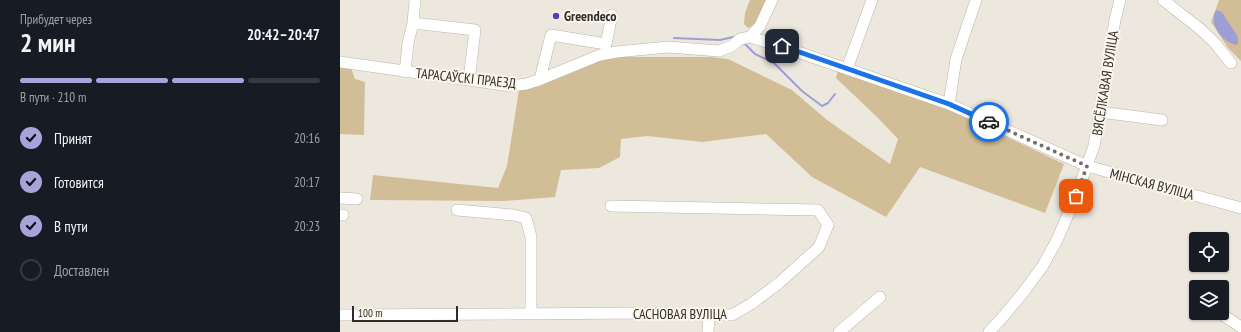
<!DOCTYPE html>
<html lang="ru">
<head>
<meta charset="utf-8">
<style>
  body { margin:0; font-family:"PT Sans Narrow",sans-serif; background:#20242c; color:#f1f3f6; height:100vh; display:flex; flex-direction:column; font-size:15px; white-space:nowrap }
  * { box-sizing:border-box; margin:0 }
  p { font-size:13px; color:#9ea1a6 }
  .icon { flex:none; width:22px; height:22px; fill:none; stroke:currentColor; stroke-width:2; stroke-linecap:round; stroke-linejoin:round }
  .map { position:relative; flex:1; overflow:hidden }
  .side { display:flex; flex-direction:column; background:#171b24; width:340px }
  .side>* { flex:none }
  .tools { position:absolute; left:849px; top:232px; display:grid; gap:8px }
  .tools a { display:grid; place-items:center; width:40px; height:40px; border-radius:4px; background:#171b24; box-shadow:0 1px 3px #0004; font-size:20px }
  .scale { position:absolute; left:12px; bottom:10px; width:106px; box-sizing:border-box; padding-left:4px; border:2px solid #2f2d2a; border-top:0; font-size:11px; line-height:14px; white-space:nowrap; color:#2f2d2a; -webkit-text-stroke:3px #fbf6eb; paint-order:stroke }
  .pin { position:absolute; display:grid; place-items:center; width:34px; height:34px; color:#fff; margin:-17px; border-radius:8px; box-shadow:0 2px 6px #0006 }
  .courier { position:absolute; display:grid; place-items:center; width:40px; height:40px; margin:-20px; border:3px solid #1a73e8; border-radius:50%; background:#fff; color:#222; box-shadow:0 1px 5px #0007 }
  .summary em { font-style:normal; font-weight:800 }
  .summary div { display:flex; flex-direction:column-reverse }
  .summary { display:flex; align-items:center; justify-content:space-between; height:68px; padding:0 20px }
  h1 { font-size:26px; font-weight:800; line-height:30px }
  .bar { display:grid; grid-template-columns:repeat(4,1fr); gap:6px 4px; align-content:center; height:48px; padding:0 20px }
  .bar i { height:5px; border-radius:3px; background:#363941 }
  .bar .selected { background:#a9a3db }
  .bar p { grid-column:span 4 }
  ol { padding:0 20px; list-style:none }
  li { display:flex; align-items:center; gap:12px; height:44px }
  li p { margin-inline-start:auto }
  li .icon { padding:4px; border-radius:50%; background:#a9a3db; color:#111; stroke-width:4 }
  li:last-child { color:#9ea1a6 }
  li i { width:22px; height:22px; border:2px solid #363941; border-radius:50% }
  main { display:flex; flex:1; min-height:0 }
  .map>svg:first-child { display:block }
</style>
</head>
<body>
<main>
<section class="side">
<div class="summary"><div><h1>2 мин</h1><p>Прибудет через</p></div><em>20:42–20:47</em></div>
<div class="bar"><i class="selected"></i><i class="selected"></i><i class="selected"></i><i></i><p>В пути · 210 m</p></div>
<ol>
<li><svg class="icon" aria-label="check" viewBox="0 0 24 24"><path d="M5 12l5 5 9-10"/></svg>Принят<p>20:16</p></li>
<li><svg class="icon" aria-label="check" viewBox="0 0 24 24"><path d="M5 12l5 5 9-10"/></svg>Готовится<p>20:17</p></li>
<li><svg class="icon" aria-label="check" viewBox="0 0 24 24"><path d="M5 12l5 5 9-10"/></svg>В пути<p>20:23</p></li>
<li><i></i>Доставлен</li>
</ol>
</section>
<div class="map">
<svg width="901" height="332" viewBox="0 0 901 332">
  <rect width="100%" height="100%" fill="#ede8de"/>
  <path fill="#d2be96" d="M 410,0 L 429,0 L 417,23 L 408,28 L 404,24 L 405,13 Z
    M 879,0 L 901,0 L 901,61 L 888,48 L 871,22 Z
    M 265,57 L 371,57 L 388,59 L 452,90 L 487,120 L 550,164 L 558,139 L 538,118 L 496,78 L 498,70 L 610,110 L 724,164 L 705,213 L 580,167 L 546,217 L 472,177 L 426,134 L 362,142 L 307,136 L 281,139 L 280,157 L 259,168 L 221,170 L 215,197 L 164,201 L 30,200 L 33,175 L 158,188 L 167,166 L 179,90 Z
    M 0,67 L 11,68 L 15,79 L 25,82 L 24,135 L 0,134 Z"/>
  <path fill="#9d9fd4" d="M 877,10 L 882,12 C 885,16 886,20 889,23 C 893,30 901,37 897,45 C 884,43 869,26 875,12 Z"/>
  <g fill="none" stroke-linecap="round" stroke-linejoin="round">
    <path stroke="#9d9fd4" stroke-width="2" d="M 334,38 L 380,40 L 393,37 L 396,38
      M 403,42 L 415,54 L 434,63 L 462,91 L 482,106 L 488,103 L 495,94"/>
    <g stroke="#b9b5ab" stroke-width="12">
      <path id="minor" d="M 75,0 L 73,23 L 135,30 L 129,80
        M 823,0 L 859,28 L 874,42 L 891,63
        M 410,37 L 452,50 L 609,104 L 747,166 L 901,208
        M 410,37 L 420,26 L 432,0
        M 0,62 L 171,86 L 186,84 L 199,80 L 260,55 L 276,52 L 328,47 L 379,51 L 392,46 L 400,39 L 410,37
        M 507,69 L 532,0
        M 65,72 L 68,43 L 73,23
        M 200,79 L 211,35 L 266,44 L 272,15
        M 609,104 L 616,59 L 636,0
        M 760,112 L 822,120
        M 0,198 L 17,199
        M 117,210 L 173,215 L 186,218 L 191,237 L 191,314
        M 0,215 L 3,215
        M 880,313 L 901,327
        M 0,315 L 303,313 L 392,315 L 411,304 L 439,283 L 479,247 L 488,225 L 478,210 L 271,206
        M 368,332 L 369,315
        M 499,332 L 540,297
        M 649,332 L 661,319 L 682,294 L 702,267 L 717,240 L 736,196 L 754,146 L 775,20 L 780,0"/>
    </g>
    <use href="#minor" stroke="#fff" stroke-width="11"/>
  </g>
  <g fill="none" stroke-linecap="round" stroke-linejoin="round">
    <path stroke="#726e69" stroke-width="4" stroke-dasharray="0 7.2" d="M 649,122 L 747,166 L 736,196"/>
    <path stroke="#1a73e8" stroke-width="5" d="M 442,46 L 609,104 L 649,122"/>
  </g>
  <circle fill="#5142b9" stroke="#fbf6eb" stroke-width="1.5" cx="216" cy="16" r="4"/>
  <g text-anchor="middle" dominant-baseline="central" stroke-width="4" stroke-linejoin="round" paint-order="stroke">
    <g font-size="14" font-weight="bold" fill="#2f2d2a" stroke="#fbf6eb" text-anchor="start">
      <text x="224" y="16">Greendeco</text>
    </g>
    <g font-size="14" fill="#2f2d2a" stroke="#fbf6eb">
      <text transform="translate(126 78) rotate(6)">ТАРАСАЎСКІ ПРАЕЗД</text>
      <text transform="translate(765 83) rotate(-81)">ВЯСЁЛКАВАЯ ВУЛІЦА</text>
      <text transform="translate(812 184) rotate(15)">МІНСКАЯ ВУЛІЦА</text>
      <text x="340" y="314">САСНОВАЯ ВУЛІЦА</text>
    </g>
  </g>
</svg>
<div class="tools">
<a><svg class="icon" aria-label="locate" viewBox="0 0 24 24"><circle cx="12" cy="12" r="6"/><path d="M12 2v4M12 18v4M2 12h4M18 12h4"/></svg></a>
<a><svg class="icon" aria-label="layers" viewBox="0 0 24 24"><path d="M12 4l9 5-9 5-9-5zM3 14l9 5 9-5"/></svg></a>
</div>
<div class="scale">100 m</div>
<div class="pin" style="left:736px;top:196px;background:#ea580c"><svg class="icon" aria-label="bag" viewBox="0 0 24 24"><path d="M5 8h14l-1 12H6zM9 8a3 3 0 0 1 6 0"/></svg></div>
<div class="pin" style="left:442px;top:46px;background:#1f2937"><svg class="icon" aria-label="home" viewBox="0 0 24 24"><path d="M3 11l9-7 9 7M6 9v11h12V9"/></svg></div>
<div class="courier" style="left:649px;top:122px"><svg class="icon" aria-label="car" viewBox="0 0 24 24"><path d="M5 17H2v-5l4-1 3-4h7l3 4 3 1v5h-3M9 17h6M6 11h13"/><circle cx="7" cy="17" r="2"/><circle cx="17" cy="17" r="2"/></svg></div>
</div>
</main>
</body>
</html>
